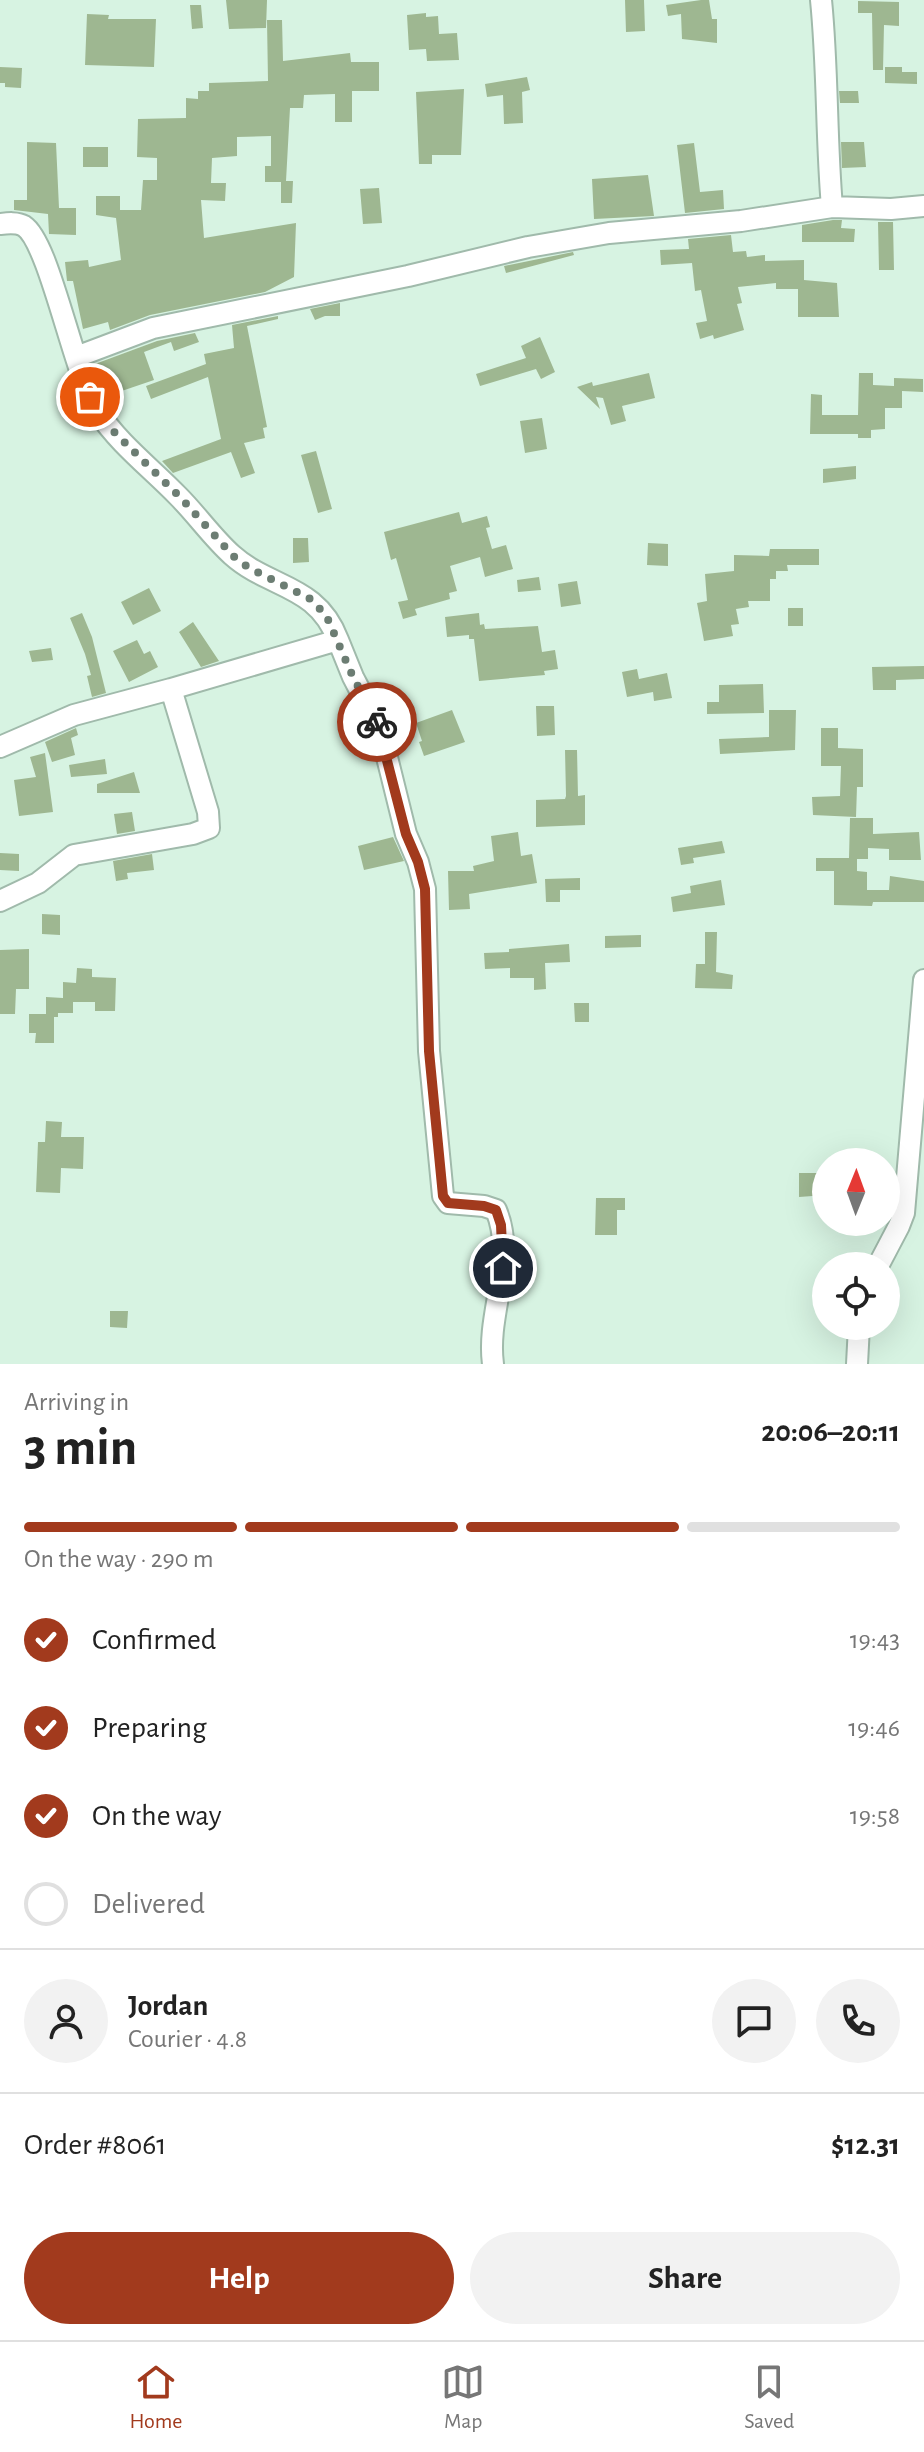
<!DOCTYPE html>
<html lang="en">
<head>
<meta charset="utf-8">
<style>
  body { margin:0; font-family:"Alegreya Sans",sans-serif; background:#f2f2f2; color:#222; height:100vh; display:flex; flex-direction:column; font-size:30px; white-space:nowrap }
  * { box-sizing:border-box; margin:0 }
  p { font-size:26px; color:#767676 }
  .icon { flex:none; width:44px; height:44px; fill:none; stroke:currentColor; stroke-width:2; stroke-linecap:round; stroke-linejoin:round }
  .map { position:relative; height:1364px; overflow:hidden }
  .side { display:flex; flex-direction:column; background:#fff; flex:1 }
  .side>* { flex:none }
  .needle { width:52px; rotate:1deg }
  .fabs { position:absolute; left:812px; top:1148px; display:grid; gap:16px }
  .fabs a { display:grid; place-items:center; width:88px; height:88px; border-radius:50%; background:#fff; box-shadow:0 8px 32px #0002; font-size:40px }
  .pin { position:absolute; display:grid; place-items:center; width:68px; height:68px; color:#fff; margin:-34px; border:4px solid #fff; border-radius:50%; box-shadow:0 2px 8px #0007 }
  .courier { position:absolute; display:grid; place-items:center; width:80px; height:80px; margin:-40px; border:6px solid #a23a1d; border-radius:50%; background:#fff; color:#222; box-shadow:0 2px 10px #0007 }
  .overview em { font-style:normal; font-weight:600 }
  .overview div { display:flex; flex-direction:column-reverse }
  .overview { display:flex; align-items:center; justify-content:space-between; height:136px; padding:0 24px }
  h1 { font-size:52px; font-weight:600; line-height:60px }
  .bar { display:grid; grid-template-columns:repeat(4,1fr); gap:12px 8px; align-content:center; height:96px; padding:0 24px }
  .bar i { height:10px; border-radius:6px; background:#e0e0e0 }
  .bar .active { background:#a23a1d }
  .bar p { grid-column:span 4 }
  .line { display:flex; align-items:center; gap:20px; padding:0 24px; border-top:2px solid #e0e0e0 }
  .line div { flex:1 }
  .round { display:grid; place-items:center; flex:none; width:84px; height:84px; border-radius:42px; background:#f2f2f2 }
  ol { padding:0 24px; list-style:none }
  li { display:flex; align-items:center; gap:24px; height:88px }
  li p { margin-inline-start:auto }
  li .icon { padding:8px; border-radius:50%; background:#a23a1d; color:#fff; stroke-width:4 }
  li:last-child { color:#767676 }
  li i { width:44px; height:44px; border:4px solid #e0e0e0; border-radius:50% }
  .cta { display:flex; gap:16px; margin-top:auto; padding:16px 24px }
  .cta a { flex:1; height:92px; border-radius:48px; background:#a23a1d; color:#fff; font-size:32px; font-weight:600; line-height:92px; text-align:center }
  .cta a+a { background:#f2f2f2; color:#222 }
  .menu { display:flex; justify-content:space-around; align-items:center; height:112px; border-top:2px solid #e0e0e0; background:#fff; font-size:22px; color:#767676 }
  .menu a { display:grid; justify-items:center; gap:4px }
  .menu .active { color:#a23a1d }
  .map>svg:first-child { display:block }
</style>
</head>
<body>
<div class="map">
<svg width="924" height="1364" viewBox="0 0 924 1364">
  <rect width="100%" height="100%" fill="#d7f3e2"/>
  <path fill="#9eb791" d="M 226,0 L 267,0 L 266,28 L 229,29 Z
    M 625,0 L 644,0 L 645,31 L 626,32 Z
    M 701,0 L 709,0 L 712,19 L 717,19 L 717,43 L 682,39 L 681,14 L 668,16 L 666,5 Z
    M 858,1 L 899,2 L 899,26 L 884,25 L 883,70 L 873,70 L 872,13 L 858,13 Z
    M 190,5 L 201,5 L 203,28 L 192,29 Z
    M 426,13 L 426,17 L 438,16 L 439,34 L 457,33 L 459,60 L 427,61 L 426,49 L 409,50 L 407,15 Z
    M 87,14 L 109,15 L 108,19 L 156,19 L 154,67 L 85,65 Z
    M 267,20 L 282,20 L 283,61 L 350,53 L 351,62 L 379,62 L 379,91 L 352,91 L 352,122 L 335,122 L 335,94 L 304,95 L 303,108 L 290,108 L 286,181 L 293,181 L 292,203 L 281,203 L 281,182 L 265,182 L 265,166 L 271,166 L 271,136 L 237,137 L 237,156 L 212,158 L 211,183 L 226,183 L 225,201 L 201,200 L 204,238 L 296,223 L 294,277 L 265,292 L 150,315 L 110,330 L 108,322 L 83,329 L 73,281 L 67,281 L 65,262 L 88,260 L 89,267 L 121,260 L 116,218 L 96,215 L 96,196 L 120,196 L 120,210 L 141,210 L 143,180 L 157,180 L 157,158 L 137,157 L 138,119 L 186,118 L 186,98 L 198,99 L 198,91 L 209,91 L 209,83 L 268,81 Z
    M 0,67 L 22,68 L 21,88 L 5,87 L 5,83 L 0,83 Z
    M 885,67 L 902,67 L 902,72 L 917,72 L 917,84 L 885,83 Z
    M 527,77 L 530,90 L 522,92 L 523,123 L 504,124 L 503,95 L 487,97 L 485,84 Z
    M 464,89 L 461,155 L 432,155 L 432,164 L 419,164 L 416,92 Z
    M 839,91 L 858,91 L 859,103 L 840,103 Z
    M 27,142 L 56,143 L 59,208 L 76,208 L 76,235 L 49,234 L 48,214 L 14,210 L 14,200 L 27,200 Z
    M 841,142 L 864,142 L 866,167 L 842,168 Z
    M 694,143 L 700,192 L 723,190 L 724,209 L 685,213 L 677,145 Z
    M 83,147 L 108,147 L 108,167 L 83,167 Z
    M 648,175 L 654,216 L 594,219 L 592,179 Z
    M 379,188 L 382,223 L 363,224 L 360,189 Z
    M 833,220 L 842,220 L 841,228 L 855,229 L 854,242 L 802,242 L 802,225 Z
    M 878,222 L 893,222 L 894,270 L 879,270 Z
    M 731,235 L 733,252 L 746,251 L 747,257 L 765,255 L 765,261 L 804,260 L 804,280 L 837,283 L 839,317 L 798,317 L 798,289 L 776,289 L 776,283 L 738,287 L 742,303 L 737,304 L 744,330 L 714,339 L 713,335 L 700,339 L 696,323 L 707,321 L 701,290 L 695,291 L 692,263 L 661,265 L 660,250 L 689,249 L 688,239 Z
    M 573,252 L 574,255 L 506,273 L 504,266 Z
    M 340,303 L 340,316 L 325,316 L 315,320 L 310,309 Z
    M 278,316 L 278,319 L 247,326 L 267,427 L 263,428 L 265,438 L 244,443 L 255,473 L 241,478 L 231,452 L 173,473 L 162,461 L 221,439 L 208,377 L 151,399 L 146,386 L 206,364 L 204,354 L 234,348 L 232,325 Z
    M 195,333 L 199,342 L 174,351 L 171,342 L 144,352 L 154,380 L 107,396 L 95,364 L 157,341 Z
    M 540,337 L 555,372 L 541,379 L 536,369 L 480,386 L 476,374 L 526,358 L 521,346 Z
    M 649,373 L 655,398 L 622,406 L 626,421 L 611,425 L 603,398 L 596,397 L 600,409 L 577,387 L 592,382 L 593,386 Z
    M 859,373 L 873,373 L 873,385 L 894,386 L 894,378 L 923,379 L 923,392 L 902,391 L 902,408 L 885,408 L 885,429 L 871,430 L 871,438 L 858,438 L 858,434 L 810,434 L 811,394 L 822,395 L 822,415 L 858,415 Z
    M 542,418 L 547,449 L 525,453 L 520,421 Z
    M 316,451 L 332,509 L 318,513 L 301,455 Z
    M 856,466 L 856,479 L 823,483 L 823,469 Z
    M 459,512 L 462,523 L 487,516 L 490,527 L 486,528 L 492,549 L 506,545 L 513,569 L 485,577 L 480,557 L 450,566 L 457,591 L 449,593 L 450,599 L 415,609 L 417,615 L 403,619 L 398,602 L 408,600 L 396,558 L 391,560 L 384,532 Z
    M 293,538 L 308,538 L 309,562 L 293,563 Z
    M 648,543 L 668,544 L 668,566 L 647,565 Z
    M 770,549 L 819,549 L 819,565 L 787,565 L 788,571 L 776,571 L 776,579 L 770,579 L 770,601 L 748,601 L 749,607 L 736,609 L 739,624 L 731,625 L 733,636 L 704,641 L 697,603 L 707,601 L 705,574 L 734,571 L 734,555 L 769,556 Z
    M 539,577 L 541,590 L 518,592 L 517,580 Z
    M 577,581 L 581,604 L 561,607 L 558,584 Z
    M 149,588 L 161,611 L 133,625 L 121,602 Z
    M 788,608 L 803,608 L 803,626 L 788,626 Z
    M 82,613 L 92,637 L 106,693 L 92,697 L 87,676 L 91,675 L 85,654 L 70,618 Z
    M 479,613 L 480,625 L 484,624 L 485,629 L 538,626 L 542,652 L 555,650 L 558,669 L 544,671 L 545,675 L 479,681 L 474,639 L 469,639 L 469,635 L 447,637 L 445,617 Z
    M 193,622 L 219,661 L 201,667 L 179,632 Z
    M 137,640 L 144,654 L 150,651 L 158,667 L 129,682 L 113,651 Z
    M 51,648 L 53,660 L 32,662 L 29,651 Z
    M 924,666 L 924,679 L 896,680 L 896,690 L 873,690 L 872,667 Z
    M 637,669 L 639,679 L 667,673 L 672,698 L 654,701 L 653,692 L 627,697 L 622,672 Z
    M 763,684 L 764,713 L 707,714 L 707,702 L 719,702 L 719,685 Z
    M 536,706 L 554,706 L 555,735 L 537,736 Z
    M 452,710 L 465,742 L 424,756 L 419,742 L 422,741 L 416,723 Z
    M 769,710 L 796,710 L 795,750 L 720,754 L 719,739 L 769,737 Z
    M 76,728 L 78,735 L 71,738 L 75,755 L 52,762 L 45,742 Z
    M 821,728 L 838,728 L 838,748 L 863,749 L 863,787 L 857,787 L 856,817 L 813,815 L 812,797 L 840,796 L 841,766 L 821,766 Z
    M 565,750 L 577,750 L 578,796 L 585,795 L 585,825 L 536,827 L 536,800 L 565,799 L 566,796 Z
    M 45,753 L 53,812 L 19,816 L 14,780 L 36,777 L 30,757 Z
    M 105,759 L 107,774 L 71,777 L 69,765 Z
    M 134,772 L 140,793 L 97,793 L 97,784 Z
    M 132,812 L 135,831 L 117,834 L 114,814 Z
    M 850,818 L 873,818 L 873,834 L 919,832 L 921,860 L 889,860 L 889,849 L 868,848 L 868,859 L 857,859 L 857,871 L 867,872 L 867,890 L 889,890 L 890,876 L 924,881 L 924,902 L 873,902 L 872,906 L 834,905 L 834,871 L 816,871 L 816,858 L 849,858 Z
    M 518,832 L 521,856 L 532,854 L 537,883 L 469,894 L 470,909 L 449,910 L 448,871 L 474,871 L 473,866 L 494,861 L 491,836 Z
    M 393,837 L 404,861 L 364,870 L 358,846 Z
    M 722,841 L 725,853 L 693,858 L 694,863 L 681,865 L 678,848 Z
    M 0,853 L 19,854 L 19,871 L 0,870 Z
    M 152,854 L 154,870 L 127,873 L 128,879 L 116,881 L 113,861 Z
    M 580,878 L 580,890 L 560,890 L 560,902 L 546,902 L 545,879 Z
    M 721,880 L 725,905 L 673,912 L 671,897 L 691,893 L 690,886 Z
    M 42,914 L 60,915 L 60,935 L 42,934 Z
    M 705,932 L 717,932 L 716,972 L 733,975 L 732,989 L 695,988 L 696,964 L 705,964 Z
    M 641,935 L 641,947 L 605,948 L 605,936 Z
    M 569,944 L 570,962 L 545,963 L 546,989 L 534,990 L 534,978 L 510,978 L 510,968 L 485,969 L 484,953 L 509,952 L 509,949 Z
    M 29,949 L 29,989 L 16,989 L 15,1014 L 0,1014 L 0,950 Z
    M 77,968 L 92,969 L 92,977 L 116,978 L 115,1011 L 95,1011 L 95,1002 L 73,1002 L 73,1013 L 58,1013 L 58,1017 L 54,1017 L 54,1043 L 35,1043 L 36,1033 L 29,1033 L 29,1014 L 46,1014 L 46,997 L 63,998 L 63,982 L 76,983 Z
    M 574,1003 L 589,1003 L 589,1022 L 575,1022 Z
    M 46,1121 L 62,1122 L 61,1137 L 84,1137 L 83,1169 L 61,1168 L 60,1193 L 36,1192 L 38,1142 L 45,1142 Z
    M 799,1173 L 826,1173 L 826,1195 L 799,1197 Z
    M 596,1198 L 625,1198 L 625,1210 L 617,1210 L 617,1235 L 595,1235 Z
    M 110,1311 L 128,1311 L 127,1328 L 110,1327 Z"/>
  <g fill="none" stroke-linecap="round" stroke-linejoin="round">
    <g stroke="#a0baab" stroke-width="24">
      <path id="minor" d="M 821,0 C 828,69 826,138 832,207
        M 0,224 C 8,223 17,222 24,226 C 50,243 74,376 98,412 C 119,444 152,469 178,496 C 197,515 212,537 232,555 C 270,589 317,584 338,640 L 171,689 L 74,715 L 0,747
        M 76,357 L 153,328 L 408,276 L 528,247 L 609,233 L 741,221 L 832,207 L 891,209 L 924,206
        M 338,640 L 353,677 L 380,729 L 406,834 L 418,862 L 425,889 L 429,1051 L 443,1196 L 448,1203 L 484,1206 L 496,1210 C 517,1260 486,1313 493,1364
        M 0,901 L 38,883 L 74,855 L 193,834 L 209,828 L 208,812 L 171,689
        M 878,1266 L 899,1226 L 904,1213 L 924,980
        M 857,1364 L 859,1326"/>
    </g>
    <use href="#minor" stroke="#fff" stroke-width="20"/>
  </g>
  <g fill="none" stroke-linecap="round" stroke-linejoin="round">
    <path stroke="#6c7d73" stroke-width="8" stroke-dasharray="0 14.4" d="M 90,397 L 108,426 L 182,499 L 233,556 L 249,568 L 309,598 L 326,615 L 353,677 L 377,722"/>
    <path stroke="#a23a1d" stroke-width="10" d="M 377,722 L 406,834 L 418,862 L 425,889 L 429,1051 L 443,1196 L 448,1203 L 484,1206 L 496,1210 L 501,1225 L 503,1268"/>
  </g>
</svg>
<div class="fabs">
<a><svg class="needle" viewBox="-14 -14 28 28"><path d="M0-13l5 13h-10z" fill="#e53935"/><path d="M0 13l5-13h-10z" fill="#767676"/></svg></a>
<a><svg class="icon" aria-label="locate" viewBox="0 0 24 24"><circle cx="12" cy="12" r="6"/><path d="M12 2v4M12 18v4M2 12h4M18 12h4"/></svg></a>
</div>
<div class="pin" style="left:90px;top:397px;background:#ea580c"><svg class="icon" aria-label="bag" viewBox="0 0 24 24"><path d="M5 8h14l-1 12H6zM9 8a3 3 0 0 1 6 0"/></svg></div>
<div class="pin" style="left:503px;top:1268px;background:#1f2937"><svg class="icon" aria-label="home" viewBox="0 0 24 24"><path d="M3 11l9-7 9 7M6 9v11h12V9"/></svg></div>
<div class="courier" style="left:377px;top:722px"><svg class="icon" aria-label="bike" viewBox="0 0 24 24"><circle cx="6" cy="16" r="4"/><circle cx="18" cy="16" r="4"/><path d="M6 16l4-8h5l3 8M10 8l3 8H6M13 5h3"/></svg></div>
</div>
<section class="side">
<div class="overview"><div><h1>3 min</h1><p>Arriving in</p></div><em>20:06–20:11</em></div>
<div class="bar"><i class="active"></i><i class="active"></i><i class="active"></i><i></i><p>On the way · 290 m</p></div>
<ol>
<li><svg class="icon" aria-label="check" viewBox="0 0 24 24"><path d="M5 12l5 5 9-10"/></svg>Confirmed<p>19:43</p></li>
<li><svg class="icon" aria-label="check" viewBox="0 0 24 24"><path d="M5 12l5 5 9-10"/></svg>Preparing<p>19:46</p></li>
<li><svg class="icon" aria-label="check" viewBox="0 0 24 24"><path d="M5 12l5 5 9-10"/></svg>On the way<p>19:58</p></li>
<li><i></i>Delivered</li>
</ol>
<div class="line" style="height:144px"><a class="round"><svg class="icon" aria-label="person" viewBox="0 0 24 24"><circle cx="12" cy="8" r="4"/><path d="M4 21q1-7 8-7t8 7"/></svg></a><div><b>Jordan</b><p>Courier · 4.8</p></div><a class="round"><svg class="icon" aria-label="chat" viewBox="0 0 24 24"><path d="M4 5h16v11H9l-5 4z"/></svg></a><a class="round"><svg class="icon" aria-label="phone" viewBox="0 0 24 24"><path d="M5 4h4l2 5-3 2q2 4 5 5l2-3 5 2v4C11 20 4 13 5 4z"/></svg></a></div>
<div class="line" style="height:104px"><div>Order #8061</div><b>$12.31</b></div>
<div class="cta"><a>Help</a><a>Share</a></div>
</section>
<nav class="menu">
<a class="active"><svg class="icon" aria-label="home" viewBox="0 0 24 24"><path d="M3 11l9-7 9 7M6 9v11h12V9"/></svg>Home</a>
<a><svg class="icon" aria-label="map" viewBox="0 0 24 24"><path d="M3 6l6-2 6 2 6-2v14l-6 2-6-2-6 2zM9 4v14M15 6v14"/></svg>Map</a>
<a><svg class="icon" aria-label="saved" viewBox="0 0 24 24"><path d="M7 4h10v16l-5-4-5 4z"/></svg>Saved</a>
</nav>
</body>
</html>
